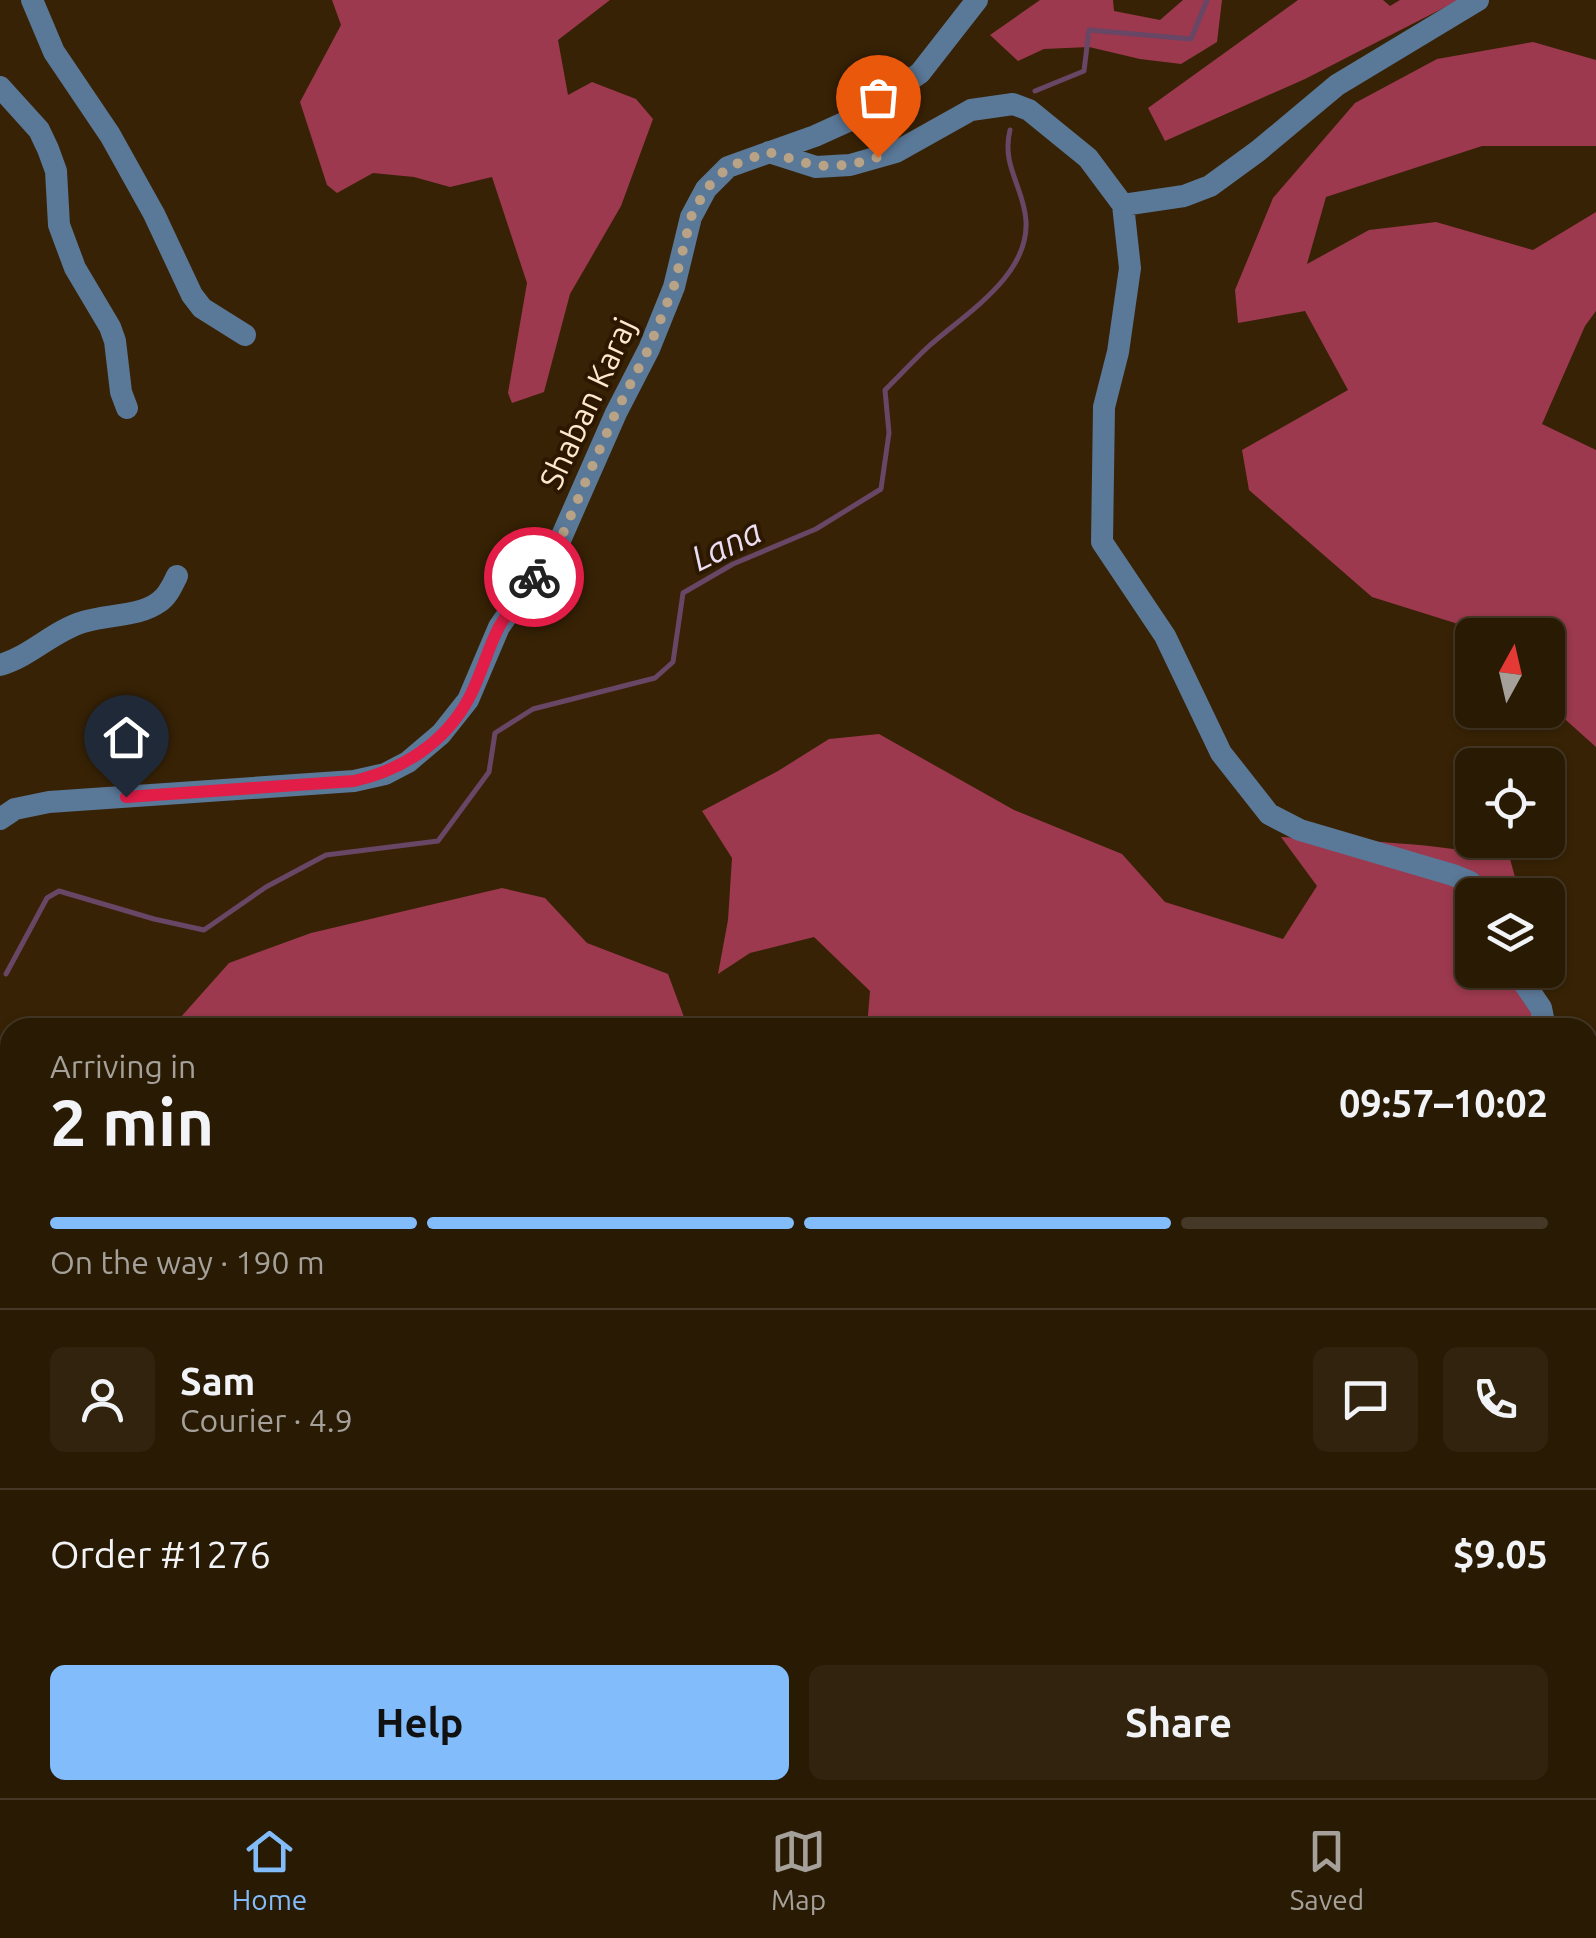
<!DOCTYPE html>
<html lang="en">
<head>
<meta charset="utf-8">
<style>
  body { margin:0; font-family:Ubuntu,sans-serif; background:#31230e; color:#f1f3f6; height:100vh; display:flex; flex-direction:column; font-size:38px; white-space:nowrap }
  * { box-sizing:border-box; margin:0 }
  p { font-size:32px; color:#a5a19a }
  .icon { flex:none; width:55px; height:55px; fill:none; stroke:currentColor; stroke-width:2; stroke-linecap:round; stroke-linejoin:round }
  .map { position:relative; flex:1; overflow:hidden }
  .side { position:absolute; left:0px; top:1018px; width:1598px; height:782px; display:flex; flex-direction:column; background:#291a04; border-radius:30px 30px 0 0; box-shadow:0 2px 8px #0004,0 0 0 2px #453826 }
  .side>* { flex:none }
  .needle { width:65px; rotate:8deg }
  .buttons { position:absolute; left:1455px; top:618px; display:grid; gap:20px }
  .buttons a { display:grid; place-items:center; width:110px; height:110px; border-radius:15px; background:#291a04; box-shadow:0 2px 8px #0004,0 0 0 2px #453826; font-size:50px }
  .pin { position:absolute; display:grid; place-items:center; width:85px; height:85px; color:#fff; margin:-102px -42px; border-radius:50% 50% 50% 0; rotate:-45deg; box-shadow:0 0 10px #0007 }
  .pin .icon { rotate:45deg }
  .courier { position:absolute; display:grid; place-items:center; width:100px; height:100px; margin:-50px; border:8px solid #e11d48; border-radius:50%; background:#fff; color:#222; box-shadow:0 2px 12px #0007 }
  .head em { font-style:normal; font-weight:600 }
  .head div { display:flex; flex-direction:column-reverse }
  .head { display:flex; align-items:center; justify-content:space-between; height:170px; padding:0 50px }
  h1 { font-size:65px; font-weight:600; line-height:75px }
  .bar { display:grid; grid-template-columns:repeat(4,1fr); gap:15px 10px; align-content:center; height:120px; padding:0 50px }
  .bar i { height:12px; border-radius:8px; background:#453826 }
  .bar .active { background:#82bcfa }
  .bar p { grid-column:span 4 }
  .line { display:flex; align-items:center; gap:25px; padding:0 50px; border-top:2px solid #453826 }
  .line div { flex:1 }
  .round { display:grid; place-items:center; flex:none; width:105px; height:105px; border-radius:15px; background:#31230e }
  .cta { display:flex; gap:20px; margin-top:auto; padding:20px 50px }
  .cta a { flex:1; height:115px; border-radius:15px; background:#82bcfa; color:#111; font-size:40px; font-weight:600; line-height:115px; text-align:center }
  .cta a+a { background:#31230e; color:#f1f3f6 }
  .dock { display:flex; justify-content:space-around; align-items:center; height:140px; border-top:2px solid #453826; background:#291a04; font-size:28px; color:#a5a19a }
  .dock a { display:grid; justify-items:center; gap:5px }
  .dock .active { color:#82bcfa }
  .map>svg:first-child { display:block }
</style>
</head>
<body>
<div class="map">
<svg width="1596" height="1798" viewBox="0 0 1596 1798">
  <rect width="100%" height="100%" fill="#372205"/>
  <path fill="#9c394e" d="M 332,0 L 610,0 L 558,40 L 568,95 L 592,82 L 636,99 L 653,119 L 621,206 L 570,294 L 544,392 L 512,403 L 508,393 L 527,283 L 492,177 L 450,187 L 414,177 L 373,173 L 337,193 L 327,185 L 300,102 L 341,25 Z
    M 1040,0 L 1113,0 L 1114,11 L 1160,20 L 1183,0 L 1222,0 L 1217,42 L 1181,64 L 1140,59 L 1089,47 L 1044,49 L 1018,61 L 990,35 Z
    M 1298,0 L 1383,0 L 1390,6 L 1400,0 L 1459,0 L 1305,79 L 1165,141 L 1148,108 Z
    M 1533,42 L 1596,60 L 1596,146 L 1482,146 L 1326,197 L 1307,264 L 1369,230 L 1436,222 L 1533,250 L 1596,212 L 1596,311 L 1585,326 L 1542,424 L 1596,450 L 1596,747 L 1548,704 L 1548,635 L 1472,635 L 1472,638 L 1455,623 L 1372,597 L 1249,490 L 1242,450 L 1348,390 L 1305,311 L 1238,323 L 1235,290 L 1273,198 L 1355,103 L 1437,59 Z
    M 879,734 L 1014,810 L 1122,854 L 1165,902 L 1283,939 L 1317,886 L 1281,837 C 1358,841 1435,842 1510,859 L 1520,895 L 1472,895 L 1472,970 L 1532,970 L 1538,1027 L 867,1027 L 870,991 L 814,937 L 750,953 L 718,974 L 728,920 L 732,858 L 702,811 L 778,771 L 829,739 Z
    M 502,888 L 545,898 L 587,943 L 668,974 L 684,1017 L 699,1027 L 172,1027 L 229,963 L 311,933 Z
    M 1588,1452 L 1596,1465 L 1596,1798 L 1481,1798 L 1472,1790 L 1588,1790 Z"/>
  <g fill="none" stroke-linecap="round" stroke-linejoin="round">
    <path stroke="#684666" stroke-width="5" d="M 1035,91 L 1084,71 L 1089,30 L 1191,39 L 1207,0
      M 6,974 L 47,898 L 59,891 L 154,919 L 204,930 L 266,887 L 326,855 L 438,841 L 489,772 L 495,733 L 533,709 L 655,678 L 673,662 L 683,593 L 733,564 L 816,529 L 881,489 L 889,433 L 885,390 C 900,375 914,360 929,346 C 966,313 1029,276 1026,221 C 1024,187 1001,166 1010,130"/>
    <path stroke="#5a7897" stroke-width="22" d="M 32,0 L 54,52 L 110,135 L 154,214 L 192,295 L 202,308 L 245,335
      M 0,87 L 39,130 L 48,149 L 56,171 L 59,225 L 75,268 L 110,327 L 115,341 L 121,392 L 127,408
      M 769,152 L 816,167 L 850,165 L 896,152 L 971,110 L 1013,104 L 1029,110 L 1088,158 L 1123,205 L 1130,268 L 1118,352 L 1104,407 L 1102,542 L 1165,636 L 1221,753 L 1269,814 L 1300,830 L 1453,875 L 1470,882 L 1482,895
      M 1123,205 L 1184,196 L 1210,186 L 1258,151 L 1337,85 L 1478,0
      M 0,665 C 31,656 53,631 83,622 C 107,614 139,617 159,602 C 168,596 172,586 177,576
      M 0,819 L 15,809 L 49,802 L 354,781 L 385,774 L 408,762 L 441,734 L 468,700 L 499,627 L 561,538 L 616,413 L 649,349 L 674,287 L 691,217 L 706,189 L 728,167 L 815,136 L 857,117 L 920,73 L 977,0
      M 1515,970 L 1541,1008 L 1545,1028
      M 1588,1053 L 1596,1061
      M 1588,1173 L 1596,1193
      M 0,1376 L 10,1352
      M 0,1419 L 10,1401
      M 0,1748 L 10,1753
      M 450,1790 L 470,1798
      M 857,1790 L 860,1798
      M 1114,1790 L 1122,1798
      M 261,1798 L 261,1790
      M 787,1798 L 791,1790
      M 1432,1798 L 1439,1798"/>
  </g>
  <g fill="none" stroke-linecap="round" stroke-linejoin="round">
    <path stroke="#b9a387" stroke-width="10" stroke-dasharray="0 18" d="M 534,577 L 561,538 L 616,412 L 649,348 L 674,286 L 691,217 L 706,189 L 728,167 L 768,152 L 816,166 L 850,165 L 878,157"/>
    <path stroke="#e11d48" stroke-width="12" d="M 126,797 L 354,781 C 402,770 445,743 469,698 C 481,676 487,650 499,627 C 509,610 523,593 534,577"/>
  </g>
  <g text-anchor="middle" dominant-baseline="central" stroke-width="8" stroke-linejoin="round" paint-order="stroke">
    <g font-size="32" fill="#ffe8cd" stroke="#2c1800">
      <text transform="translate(587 403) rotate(-65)">Shaban Karaj</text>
    </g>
    <g font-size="35" font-style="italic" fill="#eaddf4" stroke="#2c1800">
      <text transform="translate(726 544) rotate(-26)">Lana</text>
    </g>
  </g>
</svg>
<div class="buttons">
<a><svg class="needle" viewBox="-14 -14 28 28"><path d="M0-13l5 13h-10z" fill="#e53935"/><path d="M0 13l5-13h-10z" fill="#a5a19a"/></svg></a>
<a><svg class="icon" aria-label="locate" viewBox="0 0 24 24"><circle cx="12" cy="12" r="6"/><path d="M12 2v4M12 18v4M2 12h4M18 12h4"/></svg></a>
<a><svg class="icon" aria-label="layers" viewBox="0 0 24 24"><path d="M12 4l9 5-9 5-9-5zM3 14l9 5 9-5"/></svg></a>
</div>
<div class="pin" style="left:878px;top:157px;background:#ea580c"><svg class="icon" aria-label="bag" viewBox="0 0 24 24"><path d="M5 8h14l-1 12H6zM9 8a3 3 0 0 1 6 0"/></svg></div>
<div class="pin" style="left:126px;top:797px;background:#1f2937"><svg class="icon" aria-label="home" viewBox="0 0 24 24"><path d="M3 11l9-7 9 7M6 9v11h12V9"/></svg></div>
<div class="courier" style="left:534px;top:577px"><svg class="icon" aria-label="bike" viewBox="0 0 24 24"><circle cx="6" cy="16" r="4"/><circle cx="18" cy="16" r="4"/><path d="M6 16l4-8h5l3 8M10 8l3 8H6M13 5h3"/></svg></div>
<section class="side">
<div class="head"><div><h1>2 min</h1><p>Arriving in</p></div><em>09:57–10:02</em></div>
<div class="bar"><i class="active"></i><i class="active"></i><i class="active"></i><i></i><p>On the way · 190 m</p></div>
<div class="line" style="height:180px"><a class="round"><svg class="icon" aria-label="person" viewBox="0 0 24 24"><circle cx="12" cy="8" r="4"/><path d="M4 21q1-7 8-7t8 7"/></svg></a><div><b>Sam</b><p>Courier · 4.9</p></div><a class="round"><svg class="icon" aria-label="chat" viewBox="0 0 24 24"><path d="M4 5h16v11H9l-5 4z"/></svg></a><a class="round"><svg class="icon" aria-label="phone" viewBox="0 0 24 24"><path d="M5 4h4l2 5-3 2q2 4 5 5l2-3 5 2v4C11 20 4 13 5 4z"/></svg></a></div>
<div class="line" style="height:130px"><div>Order #1276</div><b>$9.05</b></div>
<div class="cta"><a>Help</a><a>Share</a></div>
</section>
</div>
<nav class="dock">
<a class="active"><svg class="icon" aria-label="home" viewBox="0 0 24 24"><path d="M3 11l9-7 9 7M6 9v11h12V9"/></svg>Home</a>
<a><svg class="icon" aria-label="map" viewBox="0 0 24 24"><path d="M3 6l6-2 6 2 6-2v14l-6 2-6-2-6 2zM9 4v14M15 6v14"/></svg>Map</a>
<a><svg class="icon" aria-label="saved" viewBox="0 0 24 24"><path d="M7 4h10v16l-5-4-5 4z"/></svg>Saved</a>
</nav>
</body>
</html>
